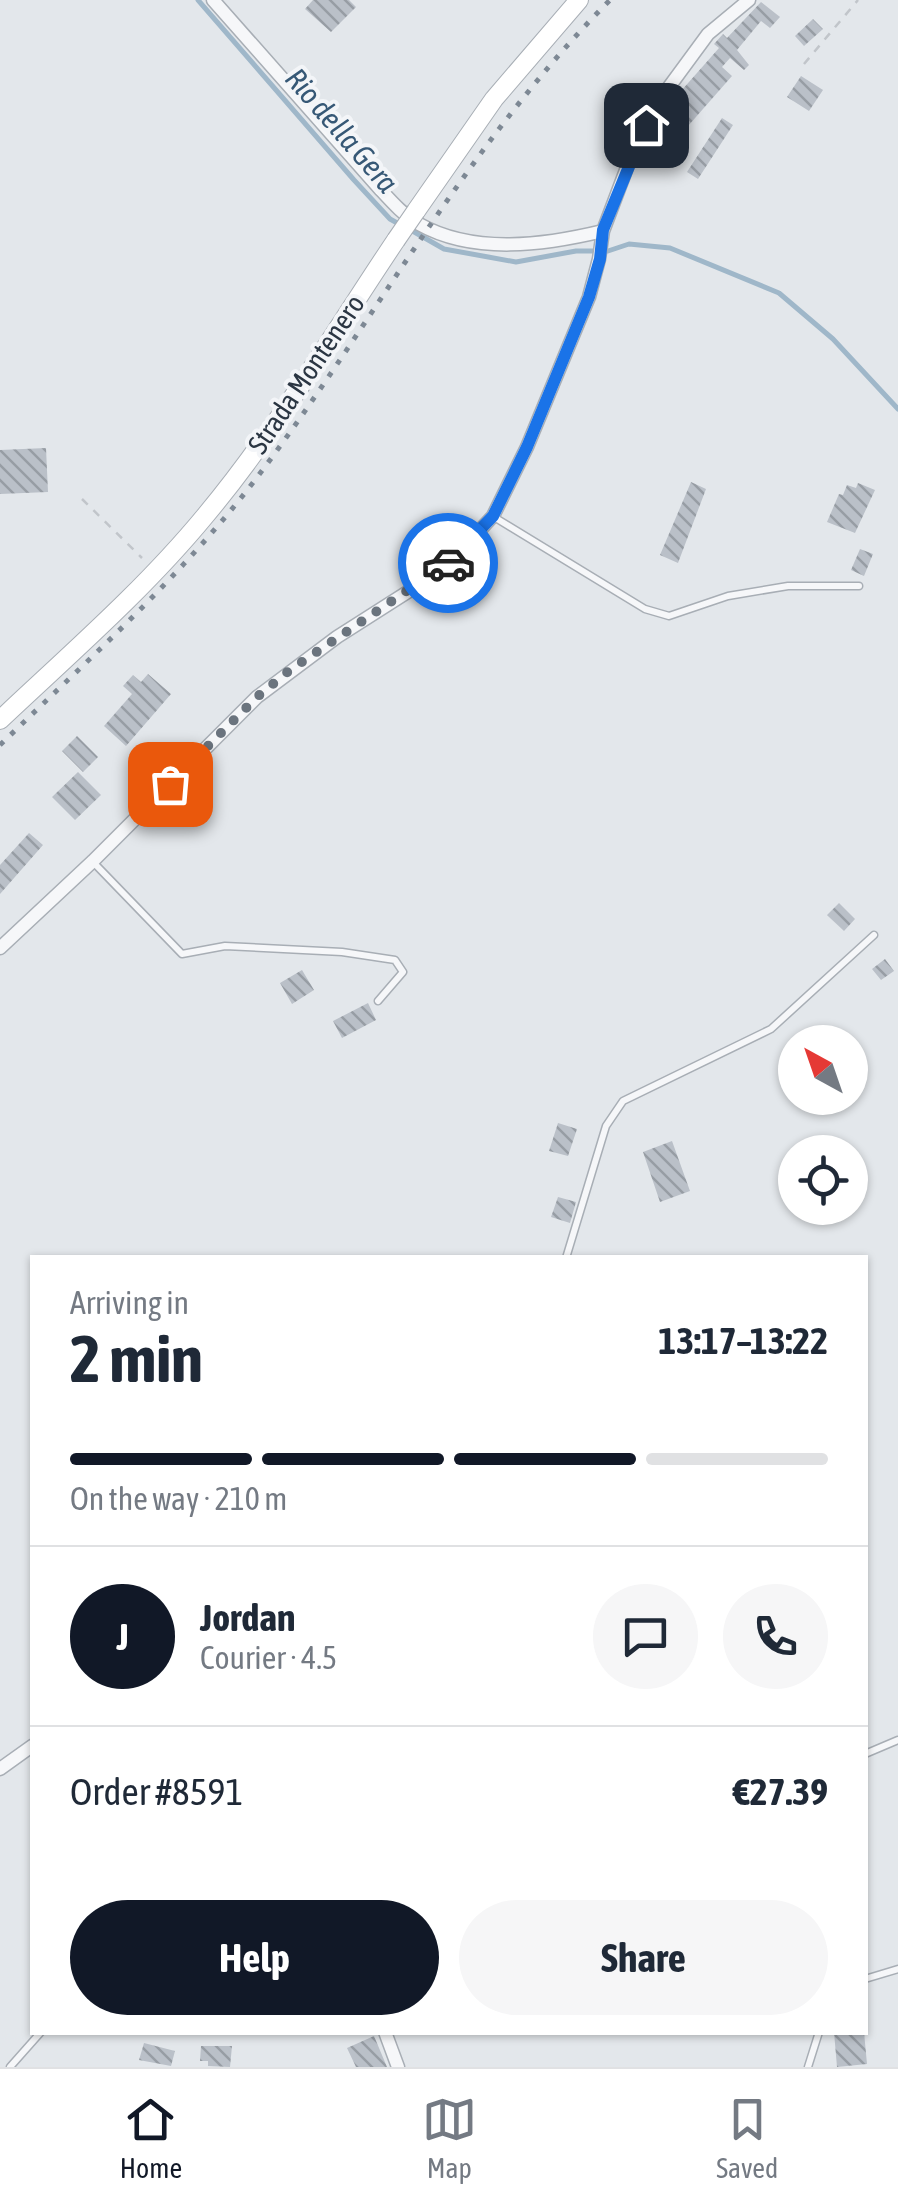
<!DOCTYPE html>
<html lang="en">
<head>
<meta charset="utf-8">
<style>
  body { margin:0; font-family:"Asap Condensed",sans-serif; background:#f6f6f7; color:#1f2937; height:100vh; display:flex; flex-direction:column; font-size:38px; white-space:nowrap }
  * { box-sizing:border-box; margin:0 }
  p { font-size:32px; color:#747a83 }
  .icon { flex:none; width:55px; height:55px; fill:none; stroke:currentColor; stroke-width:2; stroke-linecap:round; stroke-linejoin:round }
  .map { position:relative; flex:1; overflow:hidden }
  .side { position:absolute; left:30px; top:1255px; width:838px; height:780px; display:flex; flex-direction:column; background:#fff; border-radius:0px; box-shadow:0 2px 8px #0004 }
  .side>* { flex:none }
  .needle { width:65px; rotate:320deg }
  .fabs { position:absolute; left:778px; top:1025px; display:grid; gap:20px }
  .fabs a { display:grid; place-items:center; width:90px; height:90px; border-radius:50%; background:#fff; box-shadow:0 2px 8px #0004; font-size:50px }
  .pin { position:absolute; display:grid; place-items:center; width:85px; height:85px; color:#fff; margin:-42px; border-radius:20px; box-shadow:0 5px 15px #0006 }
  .courier { position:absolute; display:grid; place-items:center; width:100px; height:100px; margin:-50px; border:8px solid #1a73e8; border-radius:50%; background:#fff; color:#222; box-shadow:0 2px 12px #0007 }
  .headline em { font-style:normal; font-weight:700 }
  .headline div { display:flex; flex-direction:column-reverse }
  .headline { display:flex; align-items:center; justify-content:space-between; height:170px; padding:0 40px }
  h1 { font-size:65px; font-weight:700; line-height:75px }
  .bar { display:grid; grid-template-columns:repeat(4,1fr); gap:15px 10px; align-content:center; height:120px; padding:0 40px }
  .bar i { height:12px; border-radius:8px; background:#e0e1e3 }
  .bar .on { background:#111827 }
  .bar p { grid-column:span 4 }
  .line { display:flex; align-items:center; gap:25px; padding:0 40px; border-top:2px solid #e0e1e3 }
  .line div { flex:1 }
  .round { display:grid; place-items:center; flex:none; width:105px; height:105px; border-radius:52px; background:#f6f6f7 }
  .primary-button { display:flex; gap:20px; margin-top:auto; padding:20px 40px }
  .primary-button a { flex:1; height:115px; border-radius:60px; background:#111827; color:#fff; font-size:40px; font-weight:700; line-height:115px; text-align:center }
  .primary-button a+a { background:#f6f6f7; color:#1f2937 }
  .tab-bar { display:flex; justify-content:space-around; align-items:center; height:140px; border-top:2px solid #e0e1e3; background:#fff; font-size:28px; color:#747a83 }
  .tab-bar a { display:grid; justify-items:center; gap:5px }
  .tab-bar .on { color:#111827 }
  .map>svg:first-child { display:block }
</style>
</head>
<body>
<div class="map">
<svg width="898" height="2067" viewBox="0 0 898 2067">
  <defs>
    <pattern id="building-back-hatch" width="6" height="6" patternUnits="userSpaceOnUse" patternTransform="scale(2.5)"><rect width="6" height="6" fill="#bac0c8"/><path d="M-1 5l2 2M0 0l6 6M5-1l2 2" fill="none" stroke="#979da4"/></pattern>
  </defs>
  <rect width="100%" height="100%" fill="#e3e7eb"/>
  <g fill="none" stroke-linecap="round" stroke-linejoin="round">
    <path stroke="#9fb7c9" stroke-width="5" d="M 198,0 L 354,180 L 390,219 L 399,224
      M 409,229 L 444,249 L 516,262 L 576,251 L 608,251 L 629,244 L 670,248 L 779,293 L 833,339 L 898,409"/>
  </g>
  <path fill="url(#building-back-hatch)" d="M 313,0 L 349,0 L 356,7 L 331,32 L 305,9 Z
    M 761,2 L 780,17 L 770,28 L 761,21 L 737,50 L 749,65 L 744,70 L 730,58 L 722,67 L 732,76 L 681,134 L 662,117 L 666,108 L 719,48 L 714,44 L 723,34 L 727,38 Z
    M 813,19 L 823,29 L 804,46 L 795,36 Z
    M 801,76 L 823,90 L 809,111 L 787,97 Z
    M 722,118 L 733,125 L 698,179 L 687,172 Z
    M 46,448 L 48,492 L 0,494 L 0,450 Z
    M 691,482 L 706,489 L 678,563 L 660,555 Z
    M 858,483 L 875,490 L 855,533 L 827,522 L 839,494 L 843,495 L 847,485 L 856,488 Z
    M 860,549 L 873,554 L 864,576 L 851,570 Z
    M 148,674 L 171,694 L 126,746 L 104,726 L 132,694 L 123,686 L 133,675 L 141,682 Z
    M 77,736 L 98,757 L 83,772 L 62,751 Z
    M 78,772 L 101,795 L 75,820 L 52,797 Z
    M 29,833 L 43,845 L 0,894 L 0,865 Z
    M 839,903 L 855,919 L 844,931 L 827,915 Z
    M 885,959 L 894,971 L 881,980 L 872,969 Z
    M 302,970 L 314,990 L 292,1004 L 280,983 Z
    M 368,1003 L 376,1020 L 342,1038 L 333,1021 Z
    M 558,1123 L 577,1129 L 568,1156 L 549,1151 Z
    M 672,1141 L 690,1191 L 660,1202 L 643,1152 Z
    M 558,1197 L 576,1202 L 570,1223 L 551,1217 Z
    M 834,2032 L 864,2032 L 867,2064 L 837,2067 Z
    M 374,2036 L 387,2067 L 356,2067 L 347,2048 Z
    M 144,2043 L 175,2051 L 171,2066 L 139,2060 Z
    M 201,2046 L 232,2046 L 230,2067 L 208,2066 L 208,2061 L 200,2061 Z"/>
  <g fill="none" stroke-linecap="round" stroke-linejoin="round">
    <g stroke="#a8aeb5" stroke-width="9">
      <path id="service" d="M 494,517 L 645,609 L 669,616 L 728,596 L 788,586 L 859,586
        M 93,862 L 182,954 L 225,946 L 342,952 L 395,960 L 403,972 L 378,1001
        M 566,1258 L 606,1126 L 623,1101 L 771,1029 L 874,935
        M 865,1754 L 898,1740
        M 865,1979 L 898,1969
        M 10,2067 L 41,2032
        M 808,2067 L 819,2032"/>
    </g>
    <g stroke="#a8aeb5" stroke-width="15">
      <path id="minor" d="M 213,0 L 379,188 C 391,201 403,215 419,224 C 474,255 545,245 603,231
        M 0,948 L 93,861 L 257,697 L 337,637 L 428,579 L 454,558 L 493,516 L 527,447 L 589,297 L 599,259 L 603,231 L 634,149 L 658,102 L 708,34 L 749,0
        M 0,1769 L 32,1746
        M 385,2032 L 398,2067"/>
    </g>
    <g stroke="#a8aeb5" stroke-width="20">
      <path id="secondary" d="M 416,211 L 494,99 L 579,0
        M 0,720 C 70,654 144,590 205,516 C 277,430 334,332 396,240"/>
    </g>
    <path stroke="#c1c5ca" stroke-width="2.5" stroke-dasharray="8 8" stroke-linecap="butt" d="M 804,64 L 858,0
      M 82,499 L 142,558"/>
    <use href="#service" stroke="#f6f7f9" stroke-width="6"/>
    <use href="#minor" stroke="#f6f7f9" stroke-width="12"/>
    <use href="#secondary" stroke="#fff" stroke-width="18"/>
    <path stroke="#7d8894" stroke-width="5" stroke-dasharray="5 10" stroke-linecap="butt" d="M 0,745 C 93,655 190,569 267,464 C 383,307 471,140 610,0"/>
    <g stroke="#a8aeb5" stroke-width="20" stroke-linecap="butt">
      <path id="secondary-bridge" d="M 396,240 L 416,211"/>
    </g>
    <use href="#secondary-bridge" stroke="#fff" stroke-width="18"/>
  </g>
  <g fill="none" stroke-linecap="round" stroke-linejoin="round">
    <path stroke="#6b747e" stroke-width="10" stroke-dasharray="0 18" d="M 170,784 L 257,697 L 290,670 L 448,563"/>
    <path stroke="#1a73e8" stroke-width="12" d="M 448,563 L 493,516 L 527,447 L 589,297 L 600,259 L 603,230 L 646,125"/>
  </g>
  <g text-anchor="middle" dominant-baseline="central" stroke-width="8" stroke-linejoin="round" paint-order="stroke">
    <g font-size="28" fill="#2b3643" stroke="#f3f5f8">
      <text transform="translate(306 374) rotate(-56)">Strada Montenero</text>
    </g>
    <g font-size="30" font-style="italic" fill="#365876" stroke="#f3f5f8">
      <text transform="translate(342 130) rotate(49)">Rio della Gera</text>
    </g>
  </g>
</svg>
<div class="fabs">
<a><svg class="needle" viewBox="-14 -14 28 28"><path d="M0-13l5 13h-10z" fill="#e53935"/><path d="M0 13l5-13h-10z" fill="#747a83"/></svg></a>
<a><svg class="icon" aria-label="locate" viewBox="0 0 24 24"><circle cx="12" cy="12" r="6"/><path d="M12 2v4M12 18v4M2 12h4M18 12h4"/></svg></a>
</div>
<div class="pin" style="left:170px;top:784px;background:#ea580c"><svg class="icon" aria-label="bag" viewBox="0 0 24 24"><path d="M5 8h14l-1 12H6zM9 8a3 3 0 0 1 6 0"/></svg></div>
<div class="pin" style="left:646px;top:125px;background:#1f2937"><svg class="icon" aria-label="home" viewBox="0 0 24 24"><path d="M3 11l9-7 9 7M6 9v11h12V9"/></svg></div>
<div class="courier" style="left:448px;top:563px"><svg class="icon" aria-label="car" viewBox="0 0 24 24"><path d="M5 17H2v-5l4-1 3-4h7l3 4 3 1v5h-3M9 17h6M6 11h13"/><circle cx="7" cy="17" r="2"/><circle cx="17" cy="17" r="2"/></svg></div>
<section class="side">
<div class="headline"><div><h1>2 min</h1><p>Arriving in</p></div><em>13:17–13:22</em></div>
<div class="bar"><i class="on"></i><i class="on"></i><i class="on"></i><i></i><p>On the way · 210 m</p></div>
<div class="line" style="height:180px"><b class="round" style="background:#111827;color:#fff">J</b><div><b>Jordan</b><p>Courier · 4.5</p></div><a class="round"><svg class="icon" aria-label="chat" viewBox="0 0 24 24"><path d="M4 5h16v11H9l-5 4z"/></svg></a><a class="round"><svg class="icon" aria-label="phone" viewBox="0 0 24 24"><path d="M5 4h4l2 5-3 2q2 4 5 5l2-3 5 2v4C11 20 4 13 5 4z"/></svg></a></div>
<div class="line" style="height:130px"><div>Order #8591</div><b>€27.39</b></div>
<div class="primary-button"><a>Help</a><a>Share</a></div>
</section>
</div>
<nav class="tab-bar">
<a class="on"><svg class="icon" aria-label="home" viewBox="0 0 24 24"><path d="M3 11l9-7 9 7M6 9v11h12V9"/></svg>Home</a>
<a><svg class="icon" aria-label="map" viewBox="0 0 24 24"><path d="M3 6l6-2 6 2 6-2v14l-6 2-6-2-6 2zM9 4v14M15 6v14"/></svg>Map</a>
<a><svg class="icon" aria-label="saved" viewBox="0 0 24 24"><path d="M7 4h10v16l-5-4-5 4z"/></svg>Saved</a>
</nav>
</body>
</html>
